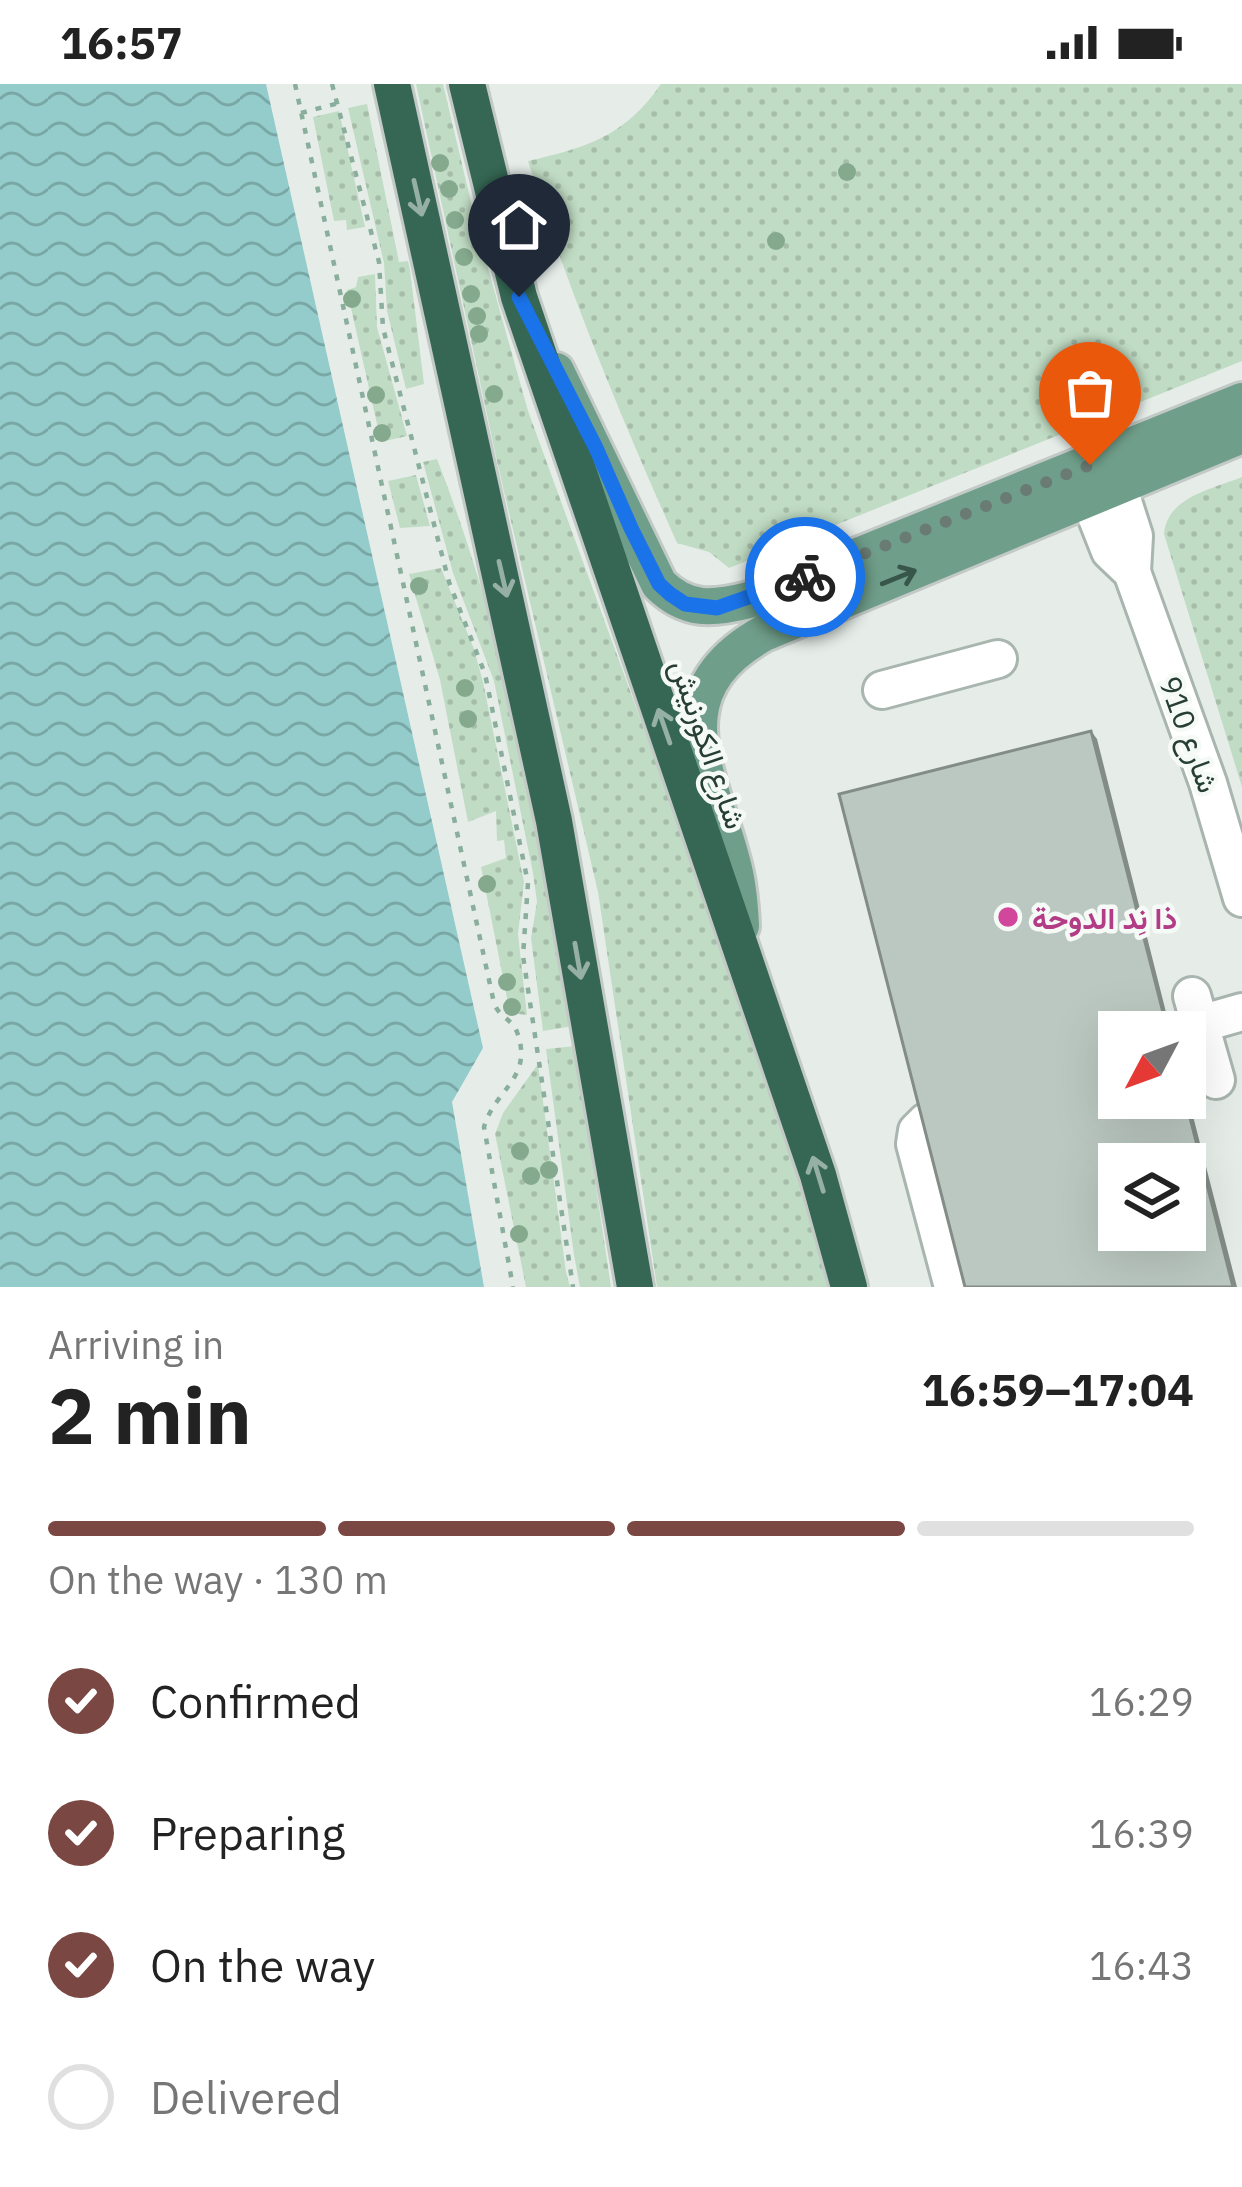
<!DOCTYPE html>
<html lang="en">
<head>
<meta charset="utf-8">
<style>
  body { margin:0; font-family:"IBM Plex Sans",Vazirmatn,sans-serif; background:#f6f6f6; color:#222; height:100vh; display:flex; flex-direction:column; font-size:45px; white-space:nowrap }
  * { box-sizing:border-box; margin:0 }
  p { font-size:39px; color:#767676 }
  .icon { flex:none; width:66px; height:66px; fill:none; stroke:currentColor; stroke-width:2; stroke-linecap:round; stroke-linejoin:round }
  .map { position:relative; height:1203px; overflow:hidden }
  .drawer { display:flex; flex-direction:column; background:#fff; flex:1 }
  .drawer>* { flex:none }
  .needle { width:78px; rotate:229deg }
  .fabs { position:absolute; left:1098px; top:927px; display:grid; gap:24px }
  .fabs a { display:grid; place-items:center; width:108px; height:108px; border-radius:0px; background:#fff; box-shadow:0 12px 48px #0002; font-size:60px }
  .pin { position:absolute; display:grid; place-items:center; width:102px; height:102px; color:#fff; margin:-123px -51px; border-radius:50% 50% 50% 0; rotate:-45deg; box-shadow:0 0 12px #0007 }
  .pin .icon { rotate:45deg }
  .courier { position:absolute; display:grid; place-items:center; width:120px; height:120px; margin:-60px; border:9px solid #1a73e8; border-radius:50%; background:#fff; color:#222; box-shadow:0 3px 15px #0007 }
  .headline em { font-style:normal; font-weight:800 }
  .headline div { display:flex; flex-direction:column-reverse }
  .headline { display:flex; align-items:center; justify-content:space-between; height:204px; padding:0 48px }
  h1 { font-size:78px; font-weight:800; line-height:90px }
  .bar { display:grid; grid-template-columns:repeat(4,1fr); gap:18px 12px; align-content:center; height:144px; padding:0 48px }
  .bar i { height:15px; border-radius:9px; background:#e0e0e0 }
  .bar .current { background:#7a4743 }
  .bar p { grid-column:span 4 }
  ol { padding:0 48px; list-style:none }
  li { display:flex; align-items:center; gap:36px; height:132px }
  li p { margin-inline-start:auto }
  li .icon { padding:12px; border-radius:50%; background:#7a4743; color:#fff; stroke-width:4 }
  li:last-child { color:#767676 }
  li i { width:66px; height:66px; border:6px solid #e0e0e0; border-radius:50% }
  .status { display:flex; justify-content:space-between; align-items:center; height:84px; padding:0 60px; background:#fff; direction:ltr }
  .status svg { height:33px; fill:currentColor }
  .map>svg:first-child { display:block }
</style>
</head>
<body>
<div class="status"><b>16:57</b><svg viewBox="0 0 49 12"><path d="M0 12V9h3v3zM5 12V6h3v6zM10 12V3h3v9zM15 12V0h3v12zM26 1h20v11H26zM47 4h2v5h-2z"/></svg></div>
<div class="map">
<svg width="1242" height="1203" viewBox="0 0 1242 1203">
  <defs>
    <pattern id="grass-dots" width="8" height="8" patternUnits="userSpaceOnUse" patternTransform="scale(3)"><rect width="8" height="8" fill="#c1dcc4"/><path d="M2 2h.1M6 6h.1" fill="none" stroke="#a6bea9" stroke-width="1.8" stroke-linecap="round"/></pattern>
    <pattern id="water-waves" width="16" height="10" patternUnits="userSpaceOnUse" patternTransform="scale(3)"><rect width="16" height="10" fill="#94cccb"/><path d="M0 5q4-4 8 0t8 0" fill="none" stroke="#79a7a5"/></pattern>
  </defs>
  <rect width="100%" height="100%" fill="#e6ede9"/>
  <path fill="url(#grass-dots)" d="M 416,0 L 443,0 L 479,152 L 528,327 L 694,782 L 780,1032 L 829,1203 L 657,1203 L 598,808 L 498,382 Z
    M 661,0 L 1242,0 L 1242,277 L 729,484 L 709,468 L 677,459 C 621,333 569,209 528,77 C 588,63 625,52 661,0 Z
    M 367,20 L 399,178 L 408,177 L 410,186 L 424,300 L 406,305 L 387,227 L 384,179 L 348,24 Z
    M 339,27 L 365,143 L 347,146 L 346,136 L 334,137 L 313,33 Z
    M 375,190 L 377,243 L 407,352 L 381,358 L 347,206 L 356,203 L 358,193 Z
    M 437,375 C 505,548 546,758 573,942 L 543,947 L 531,854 L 537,818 L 533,789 L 494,597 L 453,489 L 423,378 Z
    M 416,391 L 430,442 L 400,444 L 388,397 Z
    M 1242,393 L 1242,703 L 1164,450 C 1167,413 1212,405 1242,393 Z
    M 441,484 L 474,565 L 483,598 L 524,798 L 518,850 L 527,931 L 510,929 L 481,783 L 506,774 L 504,756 L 497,757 L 496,727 L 468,738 L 440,596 L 409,490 Z
    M 575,962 L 611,1203 L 580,1203 L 574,1171 L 546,965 Z
    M 538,980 L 566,1188 L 570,1203 L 526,1203 L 495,1050 L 503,1029 Z"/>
  <path fill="url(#water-waves)" d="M 0,0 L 266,0 L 483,964 L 452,1018 L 484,1203 L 0,1203 Z"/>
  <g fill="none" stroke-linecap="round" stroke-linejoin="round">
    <g stroke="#a9b5af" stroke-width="42">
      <path id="minor" d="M 1118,402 L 1134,452 L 1132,488 L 1208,699 L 1242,814
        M 1089,414 L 1110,467 L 1132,488
        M 882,606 L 998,575
        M 1192,912 L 1216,996
        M 1200,940 L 1242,928
        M 926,1038 L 917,1047 L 915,1060 L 953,1203"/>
    </g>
    <g stroke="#c2c9c6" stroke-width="42">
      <path id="major" d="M 556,287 L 659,500 C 687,528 713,525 749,516 L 1242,317
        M 741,842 C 740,820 738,798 732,777 C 708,686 658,608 764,549 L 1242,351"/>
    </g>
    <g stroke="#c2c9c6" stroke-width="42">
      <path id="highway" d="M 392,0 L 554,737 L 635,1203
        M 467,0 L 519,213 L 818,1091 L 849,1203"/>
    </g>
    <path stroke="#89ae9c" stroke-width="4.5" stroke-dasharray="6 9" stroke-linecap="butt" d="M 295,0 L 494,919 C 499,933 512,935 517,948 C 534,994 495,1005 484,1043 L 513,1203
      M 332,0 L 379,178 L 383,244 L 449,498 L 485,590 L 528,799 L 523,872 L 573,1203
      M 301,29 L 339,19"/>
    <use href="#minor" stroke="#fff" stroke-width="36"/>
    <use href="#major" stroke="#6f9e8a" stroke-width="36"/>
    <use href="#highway" stroke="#356754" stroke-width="36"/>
  </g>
  <g fill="#84a98d">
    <circle cx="440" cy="79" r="9"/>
    <circle cx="847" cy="88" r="9"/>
    <circle cx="449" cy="105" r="9"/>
    <circle cx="455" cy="136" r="9"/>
    <circle cx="776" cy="157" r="9"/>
    <circle cx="464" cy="173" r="9"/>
    <circle cx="471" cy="210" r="9"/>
    <circle cx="352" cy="215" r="9"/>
    <circle cx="477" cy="232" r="9"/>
    <circle cx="479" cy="250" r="9"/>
    <circle cx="494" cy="310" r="9"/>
    <circle cx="376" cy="311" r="9"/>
    <circle cx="382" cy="349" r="9"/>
    <circle cx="419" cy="502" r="9"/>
    <circle cx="465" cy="604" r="9"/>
    <circle cx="468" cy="635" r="9"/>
    <circle cx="487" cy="800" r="9"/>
    <circle cx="507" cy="898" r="9"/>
    <circle cx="512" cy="923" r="9"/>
    <circle cx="520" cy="1067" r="9"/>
    <circle cx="549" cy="1086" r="9"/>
    <circle cx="531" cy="1092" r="9"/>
    <circle cx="519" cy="1150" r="9"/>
  </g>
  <path fill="#838c87" d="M 1091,647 L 1097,655 L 1171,948 L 1168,948 Z
    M 1185,1001 L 1237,1203 L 1233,1203 L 1185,1014 Z"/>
  <path fill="#bbc8c1" stroke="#838c87" stroke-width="3" fill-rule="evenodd" d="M 1091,647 L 1168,948 L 1119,948 L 1119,1014 L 1185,1014 L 1233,1203 L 965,1203 L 839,710 ZM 1119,1080 L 1185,1080 L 1185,1146 L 1119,1146 Z"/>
  <defs><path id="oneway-shaft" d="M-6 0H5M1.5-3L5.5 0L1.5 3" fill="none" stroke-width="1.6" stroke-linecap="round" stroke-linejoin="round" transform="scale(3)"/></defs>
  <g stroke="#96b0a6">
    <use href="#oneway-shaft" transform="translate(418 114) rotate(77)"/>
    <use href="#oneway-shaft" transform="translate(503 495) rotate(77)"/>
    <use href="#oneway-shaft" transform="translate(664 642) rotate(-109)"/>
    <use href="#oneway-shaft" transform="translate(578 877) rotate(80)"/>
    <use href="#oneway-shaft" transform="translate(818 1090) rotate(-107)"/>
  </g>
  <use stroke="#385649" href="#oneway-shaft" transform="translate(899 493) rotate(-22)"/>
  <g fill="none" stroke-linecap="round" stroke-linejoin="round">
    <path stroke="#697b73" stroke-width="12" stroke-dasharray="0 21.6" d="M 805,493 L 1090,381"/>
    <path stroke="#1a73e8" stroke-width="15" d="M 519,213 L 596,364 L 631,444 L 659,500 L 670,510 L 685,520 L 717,524 L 805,493"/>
  </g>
  <circle fill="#d1479c" stroke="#f6faf7" stroke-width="4.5" cx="1008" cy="833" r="12"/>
  <g text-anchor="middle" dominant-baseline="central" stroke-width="9" stroke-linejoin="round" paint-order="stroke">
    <g font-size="30" fill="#263e33" stroke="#f6faf7">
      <text transform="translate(1190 650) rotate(70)">شارع 910</text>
      <text transform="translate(709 660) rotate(71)">شارع الكورنيش</text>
    </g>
    <g font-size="30" font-weight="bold" fill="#b23c85" stroke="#f6faf7" text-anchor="start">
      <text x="1032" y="833">ذا نِد الدوحة</text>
    </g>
  </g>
</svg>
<div class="fabs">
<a><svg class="needle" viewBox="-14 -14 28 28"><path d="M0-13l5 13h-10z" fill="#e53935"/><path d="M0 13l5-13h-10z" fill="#767676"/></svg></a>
<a><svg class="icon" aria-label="layers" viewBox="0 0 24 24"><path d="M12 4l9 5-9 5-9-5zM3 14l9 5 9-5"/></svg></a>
</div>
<div class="pin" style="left:1090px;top:381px;background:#ea580c"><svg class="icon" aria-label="bag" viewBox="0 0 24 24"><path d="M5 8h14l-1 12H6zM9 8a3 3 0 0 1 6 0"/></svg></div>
<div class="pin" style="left:519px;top:213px;background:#1f2937"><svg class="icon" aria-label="home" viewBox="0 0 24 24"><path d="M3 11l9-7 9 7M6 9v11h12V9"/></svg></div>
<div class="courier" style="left:805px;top:493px"><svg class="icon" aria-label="bike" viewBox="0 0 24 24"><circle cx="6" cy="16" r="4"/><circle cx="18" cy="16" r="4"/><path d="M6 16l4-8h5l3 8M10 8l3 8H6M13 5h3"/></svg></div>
</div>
<section class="drawer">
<div class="headline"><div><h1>2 min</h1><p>Arriving in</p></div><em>16:59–17:04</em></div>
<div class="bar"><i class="current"></i><i class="current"></i><i class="current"></i><i></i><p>On the way · 130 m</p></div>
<ol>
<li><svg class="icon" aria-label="check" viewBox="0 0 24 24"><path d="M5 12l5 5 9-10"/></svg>Confirmed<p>16:29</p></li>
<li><svg class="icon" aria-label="check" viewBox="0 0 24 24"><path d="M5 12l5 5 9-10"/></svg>Preparing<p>16:39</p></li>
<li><svg class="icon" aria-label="check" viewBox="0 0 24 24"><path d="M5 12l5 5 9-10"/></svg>On the way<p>16:43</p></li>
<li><i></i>Delivered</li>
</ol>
</section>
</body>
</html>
